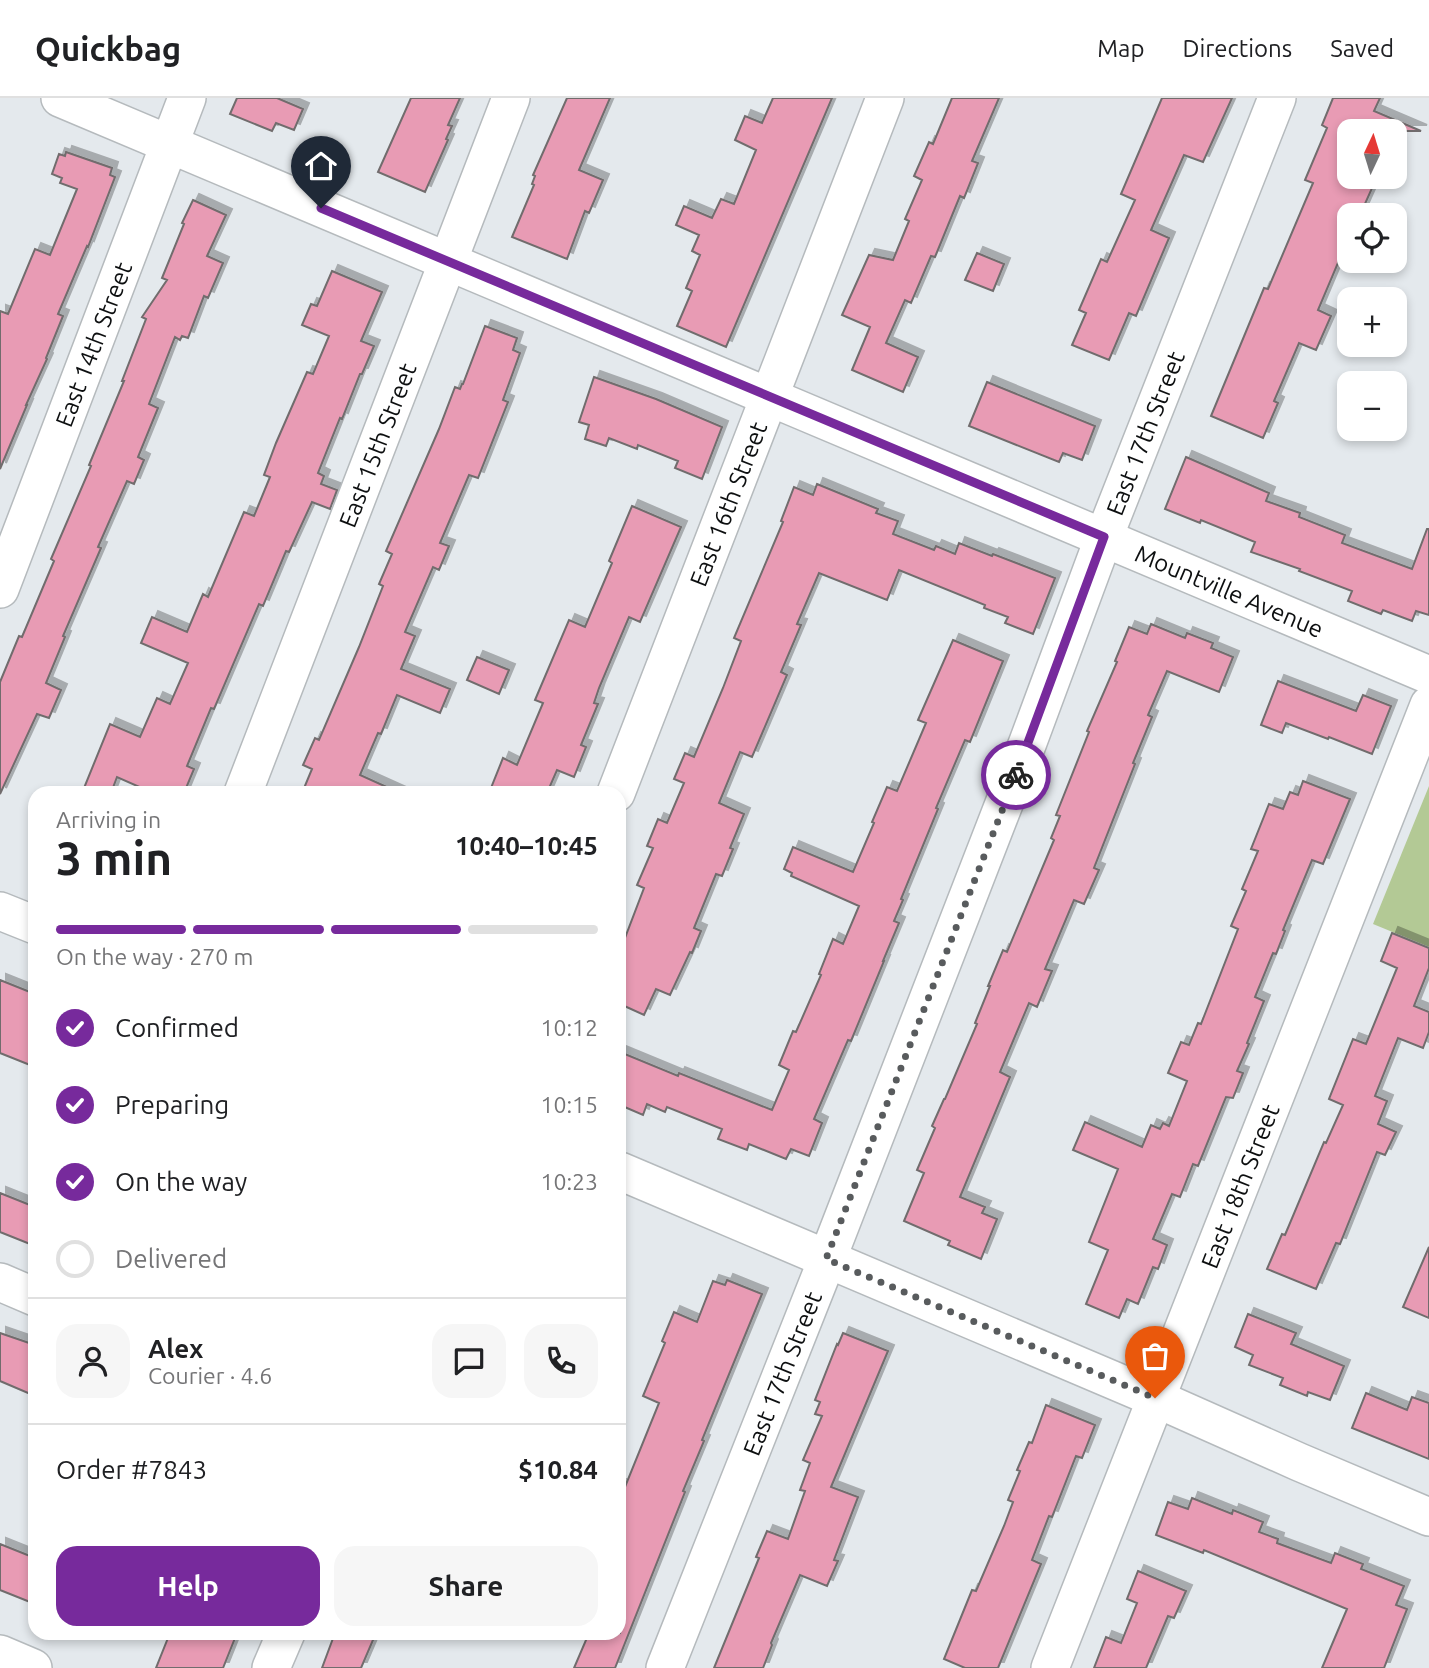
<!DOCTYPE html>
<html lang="en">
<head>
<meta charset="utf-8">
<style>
  body { margin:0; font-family:Ubuntu,sans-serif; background:#f6f6f6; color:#202124; height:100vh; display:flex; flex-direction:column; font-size:26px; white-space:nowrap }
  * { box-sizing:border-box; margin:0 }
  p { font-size:23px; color:#757577 }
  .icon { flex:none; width:38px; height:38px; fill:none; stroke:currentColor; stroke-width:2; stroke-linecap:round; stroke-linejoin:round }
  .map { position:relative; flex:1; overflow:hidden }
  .details { position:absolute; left:28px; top:688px; width:598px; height:854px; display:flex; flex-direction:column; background:#fff; border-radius:21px; box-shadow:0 4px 10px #0003 }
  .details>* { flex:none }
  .needle { width:46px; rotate:4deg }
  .buttons { position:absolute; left:1337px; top:21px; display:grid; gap:14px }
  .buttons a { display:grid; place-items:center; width:70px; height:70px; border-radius:14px; background:#fff; box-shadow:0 4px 10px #0003; font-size:35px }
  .pin { position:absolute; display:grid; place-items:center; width:60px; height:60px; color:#fff; margin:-72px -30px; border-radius:50% 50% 50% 0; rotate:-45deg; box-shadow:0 0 7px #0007 }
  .pin .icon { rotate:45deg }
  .courier { position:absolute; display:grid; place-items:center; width:70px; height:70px; margin:-35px; border:5px solid #772a9c; border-radius:50%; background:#fff; color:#222; box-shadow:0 2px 9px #0007 }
  .headline em { font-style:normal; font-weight:700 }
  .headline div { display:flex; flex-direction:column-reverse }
  .headline { display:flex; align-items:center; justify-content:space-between; height:119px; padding:0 28px }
  h1 { font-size:46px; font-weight:700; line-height:52px }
  .bar { display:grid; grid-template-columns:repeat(4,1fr); gap:10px 7px; align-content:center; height:84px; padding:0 28px }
  .bar i { height:9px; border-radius:5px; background:#e0e0e0 }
  .bar .on { background:#772a9c }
  .bar p { grid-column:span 4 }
  .line { display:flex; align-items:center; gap:18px; padding:0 28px; border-top:2px solid #e0e0e0 }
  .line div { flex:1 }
  .round { display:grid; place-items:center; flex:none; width:74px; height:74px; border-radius:21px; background:#f6f6f6 }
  ol { padding:0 28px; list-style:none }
  li { display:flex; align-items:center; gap:21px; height:77px }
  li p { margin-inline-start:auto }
  li .icon { padding:7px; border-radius:50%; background:#772a9c; color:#fff; stroke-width:4 }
  li:last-child { color:#757577 }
  li i { width:38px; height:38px; border:4px solid #e0e0e0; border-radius:50% }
  .cta { display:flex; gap:14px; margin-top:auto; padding:14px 28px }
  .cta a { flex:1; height:80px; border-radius:21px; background:#772a9c; color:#fff; font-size:28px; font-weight:700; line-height:80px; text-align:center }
  .cta a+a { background:#f6f6f6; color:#202124 }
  header { display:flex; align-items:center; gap:42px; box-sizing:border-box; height:98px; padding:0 35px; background:#fff; border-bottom:2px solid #e0e0e0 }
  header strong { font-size:33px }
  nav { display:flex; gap:38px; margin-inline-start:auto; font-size:24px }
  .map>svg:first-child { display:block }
</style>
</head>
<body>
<header>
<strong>Quickbag</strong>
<nav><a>Map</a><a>Directions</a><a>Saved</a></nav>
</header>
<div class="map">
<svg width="1429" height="1570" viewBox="0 0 1429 1570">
  <defs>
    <filter id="shadow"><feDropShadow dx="6" dy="-6" stdDeviation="0" flood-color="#0004"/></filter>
  </defs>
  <rect width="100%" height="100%" fill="#e4e9ed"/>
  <path fill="#b3c995" d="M 1429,688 L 1429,849 L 1373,826 Z"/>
  <path fill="#e89bb4" stroke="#716c6d" stroke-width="2" filter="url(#shadow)" d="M 237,0 L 277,0 L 303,11 L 294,32 L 276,25 L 272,33 L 230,16 Z
    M 411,0 L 460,0 L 448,27 L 452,28 L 446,41 L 448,42 L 425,94 L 378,74 Z
    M 567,0 L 610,0 L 579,72 L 603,82 L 589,115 L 585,113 L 567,161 L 512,139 L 534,87 L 532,86 L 535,78 L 533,77 Z
    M 773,0 L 832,0 L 726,249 L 677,228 L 692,193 L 686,190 L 700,157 L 692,153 L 699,137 L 676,127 L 684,108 L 712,120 L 721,101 L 734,106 L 756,52 L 735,42 L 745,18 L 762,25 Z
    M 952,0 L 999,0 L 972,63 L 978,65 L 964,100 L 960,98 L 935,159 L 931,158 L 911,205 L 905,202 L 886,245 L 918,259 L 903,294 L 852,272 L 870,229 L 842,217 L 869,157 L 893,162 L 909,123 L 905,121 L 922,82 L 914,78 L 929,44 L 933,46 Z
    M 1162,0 L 1232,0 L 1203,64 L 1184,57 L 1151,132 L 1169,140 L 1136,218 L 1129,215 L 1109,262 L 1072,247 L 1086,215 L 1079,212 L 1101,161 L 1107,164 L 1135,102 L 1121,96 Z
    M 1333,0 L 1380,0 L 1374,13 L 1421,33 L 1349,33 L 1349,79 L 1377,79 L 1360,117 L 1349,117 L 1349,156 L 1343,153 L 1318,212 L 1331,218 L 1316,252 L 1299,245 L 1274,303 L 1278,305 L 1263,340 L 1211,318 L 1264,190 L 1268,191 L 1313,85 L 1305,82 L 1327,30 L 1322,27 Z
    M 66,54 L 112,70 L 110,77 L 115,79 L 88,149 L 87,148 L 58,216 L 63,218 L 46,260 L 47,261 L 26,307 L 27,307 L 0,371 L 0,213 L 8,216 L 35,151 L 50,157 L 77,91 L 60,85 L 62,80 L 52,76 L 59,56 L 65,58 Z
    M 193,102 L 226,117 L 207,158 L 223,165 L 208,200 L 204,198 L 188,240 L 182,238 L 180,242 L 175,239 L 149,306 L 158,310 L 138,359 L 144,362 L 134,386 L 127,383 L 98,449 L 101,450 L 63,538 L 65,539 L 46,585 L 61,592 L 49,620 L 37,616 L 0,696 L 0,584 L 19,538 L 22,539 L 54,463 L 51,461 L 91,368 L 89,367 L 124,283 L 122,283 L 146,221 L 142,219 L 167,182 L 162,180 L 184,126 L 182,125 Z
    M 977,155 L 1004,166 L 993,193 L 965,182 Z
    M 332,173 L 382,194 L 361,243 L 374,248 L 362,276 L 360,276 L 342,321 L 340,320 L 318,375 L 324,378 L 321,386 L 337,392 L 330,411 L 312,404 L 289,454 L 286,453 L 263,508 L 259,506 L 214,611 L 211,610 L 187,668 L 194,671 L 184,695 L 153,695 L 117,679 L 111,695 L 82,695 L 110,626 L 140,639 L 157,600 L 170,606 L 188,565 L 141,545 L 152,519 L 187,534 L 203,496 L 208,499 L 244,414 L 254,418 L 270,379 L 264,377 L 276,345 L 307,274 L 313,276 L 329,238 L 302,227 L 311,206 L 317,208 Z
    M 485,228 L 517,240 L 513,252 L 520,255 L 503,302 L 508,304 L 478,380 L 469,377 L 440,445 L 449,448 L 439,472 L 433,469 L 405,534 L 415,538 L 401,571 L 450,591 L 440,615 L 397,597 L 381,636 L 378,635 L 360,677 L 400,695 L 302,695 L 312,671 L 303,667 L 315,640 L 319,642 L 359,549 L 383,488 L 379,486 L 392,456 L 386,453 L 439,331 L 455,289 L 460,291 L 462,286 L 463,286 Z
    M 594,279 L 656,301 L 722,329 L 702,381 L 675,370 L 678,363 L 638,347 L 637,351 L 609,340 L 606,348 L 585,341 L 589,327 L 579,324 Z
    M 987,284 L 1095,328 L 1082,362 L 1063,355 L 1059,364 L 969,328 Z
    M 1186,359 L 1269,395 L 1266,403 L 1300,415 L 1299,419 L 1345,437 L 1342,445 L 1412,471 L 1427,431 L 1429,431 L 1429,517 L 1416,513 L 1412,523 L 1383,512 L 1381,516 L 1348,503 L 1352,493 L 1299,473 L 1300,471 L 1251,454 L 1255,444 L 1201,422 L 1200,425 L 1165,411 Z
    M 817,386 L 878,411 L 876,415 L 898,423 L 893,436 L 934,452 L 936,448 L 955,456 L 959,445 L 992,458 L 993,456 L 1055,480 L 1033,536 L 1005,525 L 1008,519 L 984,510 L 985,507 L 899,472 L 887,502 L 819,475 L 797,526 L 801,527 L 781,574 L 787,577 L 752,659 L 740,654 L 719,705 L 744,716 L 730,750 L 733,751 L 722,778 L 716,776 L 694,830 L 701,833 L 692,855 L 690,854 L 670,897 L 656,891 L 644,917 L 620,906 L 620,853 L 644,790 L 637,787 L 653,750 L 647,748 L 658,721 L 667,725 L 684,685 L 674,681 L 685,655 L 694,659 L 723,590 L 741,543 L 734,540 L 783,424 L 781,423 L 794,389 L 813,397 Z
    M 632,408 L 681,429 L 640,524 L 629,519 L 599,590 L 594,605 L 598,606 L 581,647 L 586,649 L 574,679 L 557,672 L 547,695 L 489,695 L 503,660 L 517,667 L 543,605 L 535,602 L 569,522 L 585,529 L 612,465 L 609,463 Z
    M 1151,526 L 1185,540 L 1187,535 L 1213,545 L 1211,550 L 1233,559 L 1219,594 L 1167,573 L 1148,617 L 1152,619 L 1133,665 L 1135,666 L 1094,770 L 1099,772 L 1084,806 L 1074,802 L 1045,871 L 1052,873 L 1037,909 L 1029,905 L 1000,974 L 1010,979 L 960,1099 L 985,1109 L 982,1115 L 997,1121 L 981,1161 L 948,1147 L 950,1143 L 904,1123 L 924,1075 L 917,1072 L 935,1030 L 932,1028 L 944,1001 L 945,1001 L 977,926 L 975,925 L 990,888 L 988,888 L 1003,852 L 1007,854 L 1054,742 L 1051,740 L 1060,718 L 1056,717 L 1089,634 L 1087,633 L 1117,564 L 1115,563 L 1129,529 L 1147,536 Z
    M 953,542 L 1003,563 L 970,644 L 965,642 L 936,710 L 938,711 L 901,801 L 903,802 L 894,823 L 899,825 L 883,863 L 884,863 L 851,943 L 848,942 L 814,1021 L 822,1025 L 809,1058 L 791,1051 L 786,1061 L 749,1046 L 747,1052 L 718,1041 L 722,1031 L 667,1009 L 665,1014 L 647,1006 L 643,1017 L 620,1007 L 620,954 L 678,978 L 679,975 L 772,1012 L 789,972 L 779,967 L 793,933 L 796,934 L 821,877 L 819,876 L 833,841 L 843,846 L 859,808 L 791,778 L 792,775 L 784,771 L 793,749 L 853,774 L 874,725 L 872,724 L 887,689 L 897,693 L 926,625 L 918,622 Z
    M 477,559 L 509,572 L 499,596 L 467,582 Z
    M 1278,583 L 1356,613 L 1363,597 L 1391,608 L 1372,656 L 1329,639 L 1328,641 L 1286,625 L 1282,635 L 1261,627 Z
    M 1303,683 L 1350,701 L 1323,766 L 1312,762 L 1283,832 L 1285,833 L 1276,856 L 1273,855 L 1255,899 L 1264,903 L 1247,945 L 1249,946 L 1237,973 L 1243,975 L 1233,1000 L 1226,999 L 1198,1068 L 1193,1066 L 1180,1099 L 1172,1096 L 1153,1141 L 1167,1147 L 1158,1171 L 1153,1169 L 1138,1206 L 1127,1201 L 1119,1220 L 1086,1206 L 1108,1152 L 1089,1144 L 1118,1071 L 1073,1052 L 1085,1024 L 1142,1049 L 1151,1027 L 1160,1031 L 1163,1025 L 1169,1028 L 1187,983 L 1168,975 L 1181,944 L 1189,947 L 1198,925 L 1201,926 L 1238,831 L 1231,828 L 1246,793 L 1242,791 L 1258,753 L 1251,751 L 1269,706 L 1283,711 L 1290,694 L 1298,697 Z
    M 1392,835 L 1429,850 L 1429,870 L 1414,908 L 1429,914 L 1429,934 L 1423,950 L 1398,940 L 1375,998 L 1387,1003 L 1378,1026 L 1396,1034 L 1385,1057 L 1377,1054 L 1340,1146 L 1336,1145 L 1316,1191 L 1267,1171 L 1282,1136 L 1285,1137 L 1324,1044 L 1326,1045 L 1343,1007 L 1329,1001 L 1353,941 L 1366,946 L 1397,870 L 1381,863 Z
    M 0,882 L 35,896 L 35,969 L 0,955 Z
    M 0,1095 L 35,1109 L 35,1148 L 0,1134 Z
    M 1429,1149 L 1429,1220 L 1403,1209 Z
    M 727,1182 L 762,1196 L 702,1342 L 704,1343 L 683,1393 L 685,1394 L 615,1570 L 574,1570 L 589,1535 L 620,1535 L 620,1387 L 625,1389 L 659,1305 L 643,1298 L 665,1245 L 662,1243 L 674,1214 L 697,1224 L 713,1183 L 725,1187 Z
    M 1248,1216 L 1296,1235 L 1291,1246 L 1344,1268 L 1330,1302 L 1308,1294 L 1307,1298 L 1280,1287 L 1283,1280 L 1249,1267 L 1253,1257 L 1235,1249 Z
    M 0,1235 L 35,1247 L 35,1298 L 0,1283 Z
    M 843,1235 L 888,1253 L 831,1389 L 858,1399 L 834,1462 L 838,1463 L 827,1488 L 800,1477 L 771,1545 L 772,1547 L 763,1570 L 714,1570 L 759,1460 L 756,1459 L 767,1433 L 788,1441 L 805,1393 L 800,1392 L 810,1365 L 803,1362 L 822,1318 L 815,1316 L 820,1304 L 815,1302 L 837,1246 L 838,1247 Z
    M 1366,1295 L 1407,1312 L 1412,1299 L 1429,1305 L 1429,1361 L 1352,1330 Z
    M 1046,1307 L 1095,1327 L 1082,1360 L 1076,1358 L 1052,1419 L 1049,1418 L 1032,1462 L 1041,1466 L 998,1570 L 965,1570 L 944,1561 L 972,1492 L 976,1493 L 1004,1428 L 1013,1404 L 1008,1402 L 1020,1373 L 1017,1372 L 1029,1344 L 1032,1345 Z
    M 1192,1400 L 1232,1416 L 1233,1412 L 1263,1424 L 1259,1434 L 1278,1441 L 1277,1445 L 1331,1465 L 1335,1455 L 1363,1466 L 1361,1471 L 1404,1488 L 1396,1507 L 1407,1511 L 1384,1570 L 1322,1570 L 1347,1511 L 1204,1452 L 1203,1455 L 1156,1437 L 1168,1404 L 1188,1411 Z
    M 0,1446 L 35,1460 L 35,1506 L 0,1492 Z
    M 1138,1473 L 1186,1493 L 1174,1520 L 1168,1518 L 1146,1570 L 1094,1570 L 1106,1539 L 1121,1545 L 1137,1505 L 1127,1501 Z
    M 170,1535 L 237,1535 L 223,1570 L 156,1570 Z
    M 335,1535 L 376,1535 L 361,1570 L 322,1570 Z"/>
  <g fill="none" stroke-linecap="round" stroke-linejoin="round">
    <g stroke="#b5babd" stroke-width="40">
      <g id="minor">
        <path id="s1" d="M 60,0 L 1429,577"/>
        <path id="s2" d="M 0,491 L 187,0"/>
        <path id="s3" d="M 243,695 L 511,0"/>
        <path id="s4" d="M 616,695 L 885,0"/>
        <path d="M 0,813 L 35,827"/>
        <path d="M 620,1073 L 1155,1300 L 1299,1364 L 1429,1419"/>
        <path d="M 0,1184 L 35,1199"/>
        <path d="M 0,1556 L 33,1570"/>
        <path d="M 271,1570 L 286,1535"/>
        <path id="s5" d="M 665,1570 L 821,1177 L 1028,644 L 1104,439 L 1277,0"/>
        <path id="s6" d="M 1050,1570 L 1429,607"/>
      </g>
    </g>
    <use href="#minor" stroke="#fff" stroke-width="37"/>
  </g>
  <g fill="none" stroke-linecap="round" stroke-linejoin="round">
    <path stroke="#585b5d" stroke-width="7" stroke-dasharray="0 12.6" d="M 1016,677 L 826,1161 L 1155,1300"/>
    <path stroke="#772a9c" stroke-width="9" d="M 321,110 L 1104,439 L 1016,677"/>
  </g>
  <g text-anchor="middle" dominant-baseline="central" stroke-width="7" stroke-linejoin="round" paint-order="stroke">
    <g font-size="24" fill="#0d0f10" stroke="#f1f6fa">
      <text stroke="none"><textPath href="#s2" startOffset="262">East 14th Street</textPath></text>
      <text stroke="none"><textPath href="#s5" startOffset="1325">East 17th Street</textPath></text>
      <text stroke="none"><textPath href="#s3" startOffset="373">East 15th Street</textPath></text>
      <text stroke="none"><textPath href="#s4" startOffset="310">East 16th Street</textPath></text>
      <text stroke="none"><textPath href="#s1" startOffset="1269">Mountville Avenue</textPath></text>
      <text stroke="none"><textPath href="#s6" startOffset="518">East 18th Street</textPath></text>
      <text stroke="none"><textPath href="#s5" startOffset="317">East 17th Street</textPath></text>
    </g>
  </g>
</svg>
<div class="buttons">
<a><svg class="needle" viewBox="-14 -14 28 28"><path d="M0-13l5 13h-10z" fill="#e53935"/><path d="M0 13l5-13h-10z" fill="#757577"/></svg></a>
<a><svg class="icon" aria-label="locate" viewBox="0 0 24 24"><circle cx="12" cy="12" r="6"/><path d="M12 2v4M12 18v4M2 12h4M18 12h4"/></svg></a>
<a>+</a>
<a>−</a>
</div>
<div class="pin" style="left:1155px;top:1300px;background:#ea580c"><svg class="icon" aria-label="bag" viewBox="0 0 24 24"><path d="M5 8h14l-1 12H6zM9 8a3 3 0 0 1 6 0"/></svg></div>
<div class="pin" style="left:321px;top:110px;background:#1f2937"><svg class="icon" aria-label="home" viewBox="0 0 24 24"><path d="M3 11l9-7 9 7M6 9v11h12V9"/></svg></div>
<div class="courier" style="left:1016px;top:677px"><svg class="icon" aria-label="bike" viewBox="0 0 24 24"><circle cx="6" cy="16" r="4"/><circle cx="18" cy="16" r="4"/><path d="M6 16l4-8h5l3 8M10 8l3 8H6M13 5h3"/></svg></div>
<section class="details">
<div class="headline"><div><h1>3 min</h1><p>Arriving in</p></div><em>10:40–10:45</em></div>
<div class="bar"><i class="on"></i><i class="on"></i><i class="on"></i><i></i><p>On the way · 270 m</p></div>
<ol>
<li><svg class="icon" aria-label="check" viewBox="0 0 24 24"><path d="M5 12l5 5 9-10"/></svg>Confirmed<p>10:12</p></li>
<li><svg class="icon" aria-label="check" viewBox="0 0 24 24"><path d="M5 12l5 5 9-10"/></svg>Preparing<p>10:15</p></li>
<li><svg class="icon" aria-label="check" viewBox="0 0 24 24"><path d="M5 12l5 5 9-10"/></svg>On the way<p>10:23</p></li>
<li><i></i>Delivered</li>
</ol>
<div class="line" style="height:126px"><a class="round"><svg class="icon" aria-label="person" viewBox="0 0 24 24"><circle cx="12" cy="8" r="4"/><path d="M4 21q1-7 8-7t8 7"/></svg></a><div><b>Alex</b><p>Courier · 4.6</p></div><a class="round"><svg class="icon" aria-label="chat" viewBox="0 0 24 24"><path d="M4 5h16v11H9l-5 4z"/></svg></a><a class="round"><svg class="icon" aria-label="phone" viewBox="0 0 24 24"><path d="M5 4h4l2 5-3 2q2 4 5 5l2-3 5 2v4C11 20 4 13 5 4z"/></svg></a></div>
<div class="line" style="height:91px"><div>Order #7843</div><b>$10.84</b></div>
<div class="cta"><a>Help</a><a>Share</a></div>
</section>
</div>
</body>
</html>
